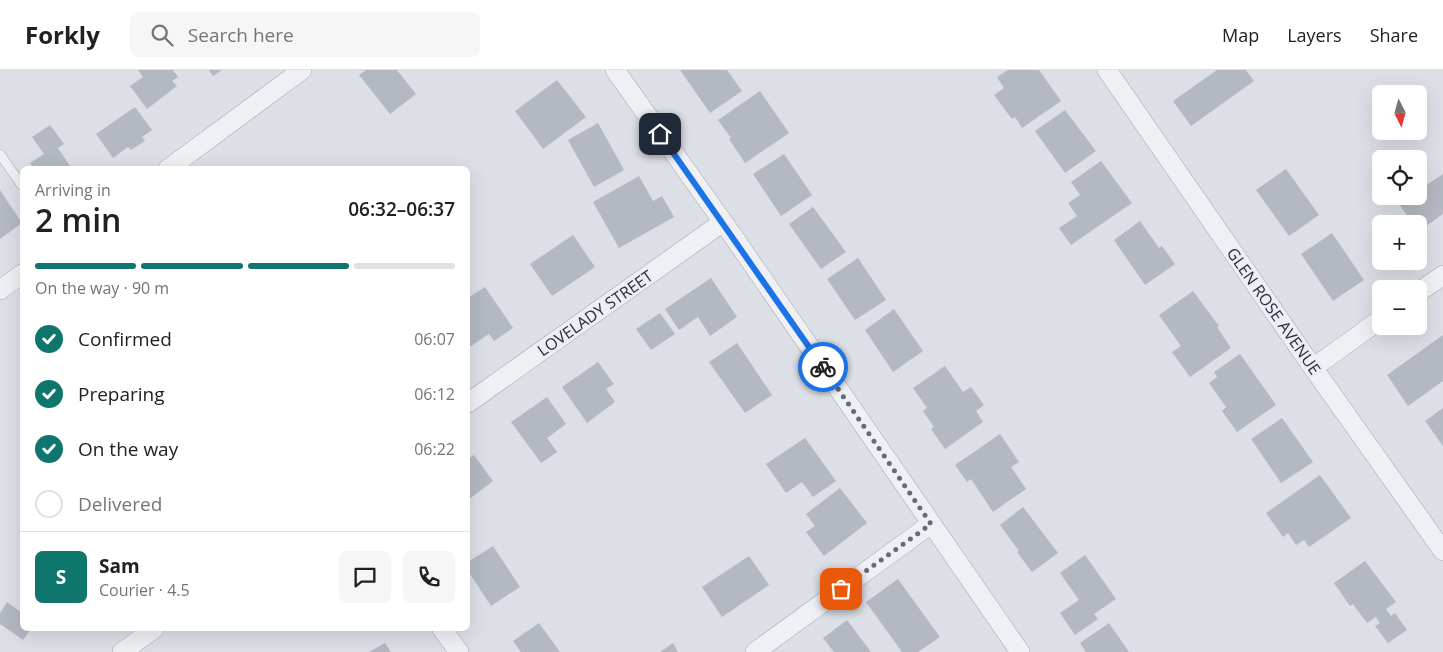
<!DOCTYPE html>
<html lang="en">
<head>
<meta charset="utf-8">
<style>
  body { margin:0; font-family:"Open Sans",sans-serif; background:#f6f6f6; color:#202124; height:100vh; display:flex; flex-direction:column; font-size:19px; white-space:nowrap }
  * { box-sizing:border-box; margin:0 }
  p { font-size:16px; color:#757577 }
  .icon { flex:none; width:28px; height:28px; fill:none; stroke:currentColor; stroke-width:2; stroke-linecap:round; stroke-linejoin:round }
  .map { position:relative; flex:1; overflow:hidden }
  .drawer { position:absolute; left:20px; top:96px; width:450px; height:465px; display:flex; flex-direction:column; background:#fff; border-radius:8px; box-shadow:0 5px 20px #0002 }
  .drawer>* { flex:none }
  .needle { width:32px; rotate:174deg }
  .tools { position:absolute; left:1372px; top:15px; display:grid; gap:10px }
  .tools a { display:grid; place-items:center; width:55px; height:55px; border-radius:8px; background:#fff; box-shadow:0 5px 20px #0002; font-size:25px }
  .pin { position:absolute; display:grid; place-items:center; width:42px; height:42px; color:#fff; margin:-21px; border-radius:10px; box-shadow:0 2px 8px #0006 }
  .courier { position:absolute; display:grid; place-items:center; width:50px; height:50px; margin:-25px; border:4px solid #1a73e8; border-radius:50%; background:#fff; color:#222; box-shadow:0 1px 6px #0007 }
  .overview em { font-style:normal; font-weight:600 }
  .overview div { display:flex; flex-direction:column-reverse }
  .overview { display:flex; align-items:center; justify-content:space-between; height:85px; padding:0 15px }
  h1 { font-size:32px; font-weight:600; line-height:38px }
  .bar { display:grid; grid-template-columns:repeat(4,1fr); gap:8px 5px; align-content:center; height:60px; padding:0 15px }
  .bar i { height:6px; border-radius:4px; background:#e0e0e0 }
  .bar .selected { background:#0f766e }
  .bar p { grid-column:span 4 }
  .line { display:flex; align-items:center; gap:12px; padding:0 15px; border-top:1px solid #e0e0e0 }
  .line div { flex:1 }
  .round { display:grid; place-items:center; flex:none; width:52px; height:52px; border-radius:8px; background:#f6f6f6 }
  ol { padding:0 15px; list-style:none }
  li { display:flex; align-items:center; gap:15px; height:55px }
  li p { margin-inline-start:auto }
  li .icon { padding:5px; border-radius:50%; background:#0f766e; color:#fff; stroke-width:4 }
  li:last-child { color:#757577 }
  li i { width:28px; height:28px; border:2px solid #e0e0e0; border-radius:50% }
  header { display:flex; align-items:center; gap:30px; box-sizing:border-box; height:70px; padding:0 25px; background:#fff; border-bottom:1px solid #e0e0e0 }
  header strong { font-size:24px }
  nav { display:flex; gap:28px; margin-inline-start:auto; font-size:18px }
  .search { width:350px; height:45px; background:#f6f6f6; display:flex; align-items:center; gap:12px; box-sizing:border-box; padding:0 18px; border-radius:8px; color:#757577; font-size:19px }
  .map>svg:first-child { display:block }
</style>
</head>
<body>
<header>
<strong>Forkly</strong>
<div class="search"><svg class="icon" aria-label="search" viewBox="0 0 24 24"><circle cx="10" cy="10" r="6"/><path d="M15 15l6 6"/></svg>Search here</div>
<nav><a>Map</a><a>Layers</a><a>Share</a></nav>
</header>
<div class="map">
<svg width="1443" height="582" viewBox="0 0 1443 582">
  <rect width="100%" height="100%" fill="#dcdfe6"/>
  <path fill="#b3b8c2" d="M 138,0 L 173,0 L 178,7 L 172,11 L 177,16 L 147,39 L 130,16 L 143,7 Z
    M 209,0 L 222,0 L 213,6 Z
    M 366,0 L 397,0 L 416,24 L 390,44 L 359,5 Z
    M 680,0 L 727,0 L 742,21 L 710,43 Z
    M 1008,0 L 1039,0 L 1061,31 L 1022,58 L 1015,47 L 1012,49 L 994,25 L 1004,18 L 997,7 Z
    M 1217,0 L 1246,0 L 1254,11 L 1191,56 L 1173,31 Z
    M 557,10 L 586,47 L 543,79 L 515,41 Z
    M 760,21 L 789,63 L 745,93 L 729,69 L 731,68 L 718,50 Z
    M 135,37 L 152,60 L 142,67 L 145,71 L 131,80 L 128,77 L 113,88 L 96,64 Z
    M 1065,40 L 1096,81 L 1065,103 L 1035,61 Z
    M 598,53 L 624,100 L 594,117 L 568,70 Z
    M 50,55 L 64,74 L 58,78 L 72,99 L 34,99 L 30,93 L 44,84 L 32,67 Z
    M 784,84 L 812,125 L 781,146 L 753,104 Z
    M 1101,91 L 1132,133 L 1071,175 L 1059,158 L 1077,146 L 1068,133 L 1080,125 L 1071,112 Z
    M 1286,99 L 1319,145 L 1289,166 L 1256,120 Z
    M 1443,104 L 1443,144 L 1419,161 L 1419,154 L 1413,154 L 1399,134 L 1410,126 L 1419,126 L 1419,120 Z
    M 639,106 L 653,131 L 662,126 L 674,147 L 619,178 L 593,132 Z
    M 0,120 L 22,153 L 0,169 Z
    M 813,137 L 846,182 L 821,199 L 789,154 Z
    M 1140,151 L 1159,178 L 1162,176 L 1175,194 L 1145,215 L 1114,170 Z
    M 1332,163 L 1364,210 L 1333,231 L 1301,184 Z
    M 573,165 L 595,197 L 552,226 L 530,194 Z
    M 858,188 L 886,230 L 855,250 L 827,209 Z
    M 711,208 L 737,247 L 710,266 L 698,247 L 679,260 L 665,239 Z
    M 485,217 L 513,258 L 494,271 L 489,264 L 468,278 L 468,228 Z
    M 1193,221 L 1219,256 L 1217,257 L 1231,278 L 1190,307 L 1172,282 L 1181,276 L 1159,245 Z
    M 894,239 L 923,281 L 893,302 L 865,260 Z
    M 660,243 L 675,264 L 651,280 L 636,259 Z
    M 1443,265 L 1443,311 L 1408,336 L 1387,305 Z
    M 737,273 L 772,325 L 745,343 L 709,292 Z
    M 1240,284 L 1276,335 L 1237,362 L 1222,341 L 1226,337 L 1209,313 L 1217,307 L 1214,302 Z
    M 598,292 L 614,314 L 606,319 L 615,332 L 587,353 L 562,317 Z
    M 945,296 L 963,322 L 971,317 L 984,335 L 976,341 L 983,352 L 945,379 L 931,359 L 934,357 L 923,341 L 927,338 L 913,318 Z
    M 547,327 L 566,354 L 547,368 L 557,382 L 541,393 L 511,352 Z
    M 1443,338 L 1443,376 L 1425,351 Z
    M 1282,348 L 1313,392 L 1281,413 L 1251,369 Z
    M 1000,364 L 1019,392 L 1011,397 L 1026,419 L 993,442 L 971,409 L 967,412 L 955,395 Z
    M 805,368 L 836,411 L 813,427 L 802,412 L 786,423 L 766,394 Z
    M 474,385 L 493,411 L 468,430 L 468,389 Z
    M 1320,405 L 1351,448 L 1309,477 L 1304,470 L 1296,475 L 1288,463 L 1283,467 L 1266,443 Z
    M 840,418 L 867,453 L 824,486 L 806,462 L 815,456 L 806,444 Z
    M 1023,437 L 1058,483 L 1032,502 L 1017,482 L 1019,481 L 1000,455 Z
    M 493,476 L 520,517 L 491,536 L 468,501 L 468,492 Z
    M 1085,485 L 1116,529 L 1094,544 L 1098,549 L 1075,565 L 1060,543 L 1079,530 L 1060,503 Z
    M 749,486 L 769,515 L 722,547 L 702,517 Z
    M 1365,491 L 1396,532 L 1386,539 L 1391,546 L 1395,543 L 1407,560 L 1388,573 L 1375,556 L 1380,553 L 1376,547 L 1367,553 L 1353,534 L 1350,536 L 1334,513 Z
    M 898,509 L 940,567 L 918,582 L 902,582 L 866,532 Z
    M 7,532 L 22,543 L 22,559 L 31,559 L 23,570 L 0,554 L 0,543 Z
    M 847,550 L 871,582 L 834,582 L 823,568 Z
    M 539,553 L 560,582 L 521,582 L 513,571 Z
    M 1109,553 L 1129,582 L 1086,582 L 1080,573 Z
    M 385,573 L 391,582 L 369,582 Z
    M 673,573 L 678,582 L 660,582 Z"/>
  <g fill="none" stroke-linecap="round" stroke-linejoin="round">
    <g stroke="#a2a6af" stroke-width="10">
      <path id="service" d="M 0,84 L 22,116"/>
    </g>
    <g stroke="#a2a6af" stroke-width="20">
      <path id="minor" d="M 615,0 L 733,166 L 1020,582
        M 1107,0 L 1309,292 L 1443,481
        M 168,99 L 302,0
        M 0,220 L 22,204
        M 1419,222 L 1443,205
        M 1313,298 L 1381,249
        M 468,333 L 723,152
        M 442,559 L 459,582
        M 122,582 L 154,559
        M 755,582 L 931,454"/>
    </g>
    <use href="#service" stroke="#eef0f4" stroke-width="9"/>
    <use href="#minor" stroke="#eef0f4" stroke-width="19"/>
  </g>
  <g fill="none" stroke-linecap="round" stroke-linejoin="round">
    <path stroke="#666b77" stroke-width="5" stroke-dasharray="0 9" d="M 823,297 L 931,454 L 841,519"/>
    <path stroke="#1a73e8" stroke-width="6" d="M 660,64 L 823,297"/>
  </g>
  <g text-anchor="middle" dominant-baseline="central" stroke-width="5" stroke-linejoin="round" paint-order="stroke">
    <g font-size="16" fill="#262d3b" stroke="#ebeef4">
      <text transform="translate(1274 241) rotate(55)">GLEN ROSE AVENUE</text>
      <text transform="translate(595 243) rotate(-35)">LOVELADY STREET</text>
    </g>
  </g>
</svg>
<div class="tools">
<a><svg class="needle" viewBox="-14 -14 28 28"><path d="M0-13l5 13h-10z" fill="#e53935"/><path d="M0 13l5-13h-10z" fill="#757577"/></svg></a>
<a><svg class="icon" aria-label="locate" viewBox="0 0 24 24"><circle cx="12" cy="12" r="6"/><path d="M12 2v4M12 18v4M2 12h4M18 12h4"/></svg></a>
<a>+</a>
<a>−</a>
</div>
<div class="pin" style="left:841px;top:519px;background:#ea580c"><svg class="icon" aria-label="bag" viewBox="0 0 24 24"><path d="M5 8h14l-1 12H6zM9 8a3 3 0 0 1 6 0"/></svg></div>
<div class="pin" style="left:660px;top:64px;background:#1f2937"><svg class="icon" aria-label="home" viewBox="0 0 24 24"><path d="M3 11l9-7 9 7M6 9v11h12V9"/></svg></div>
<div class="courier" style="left:823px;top:297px"><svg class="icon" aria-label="bike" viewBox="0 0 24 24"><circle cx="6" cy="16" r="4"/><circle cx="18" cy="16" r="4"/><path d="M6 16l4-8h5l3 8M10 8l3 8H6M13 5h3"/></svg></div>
<section class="drawer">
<div class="overview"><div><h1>2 min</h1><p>Arriving in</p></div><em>06:32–06:37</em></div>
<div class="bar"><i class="selected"></i><i class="selected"></i><i class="selected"></i><i></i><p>On the way · 90 m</p></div>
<ol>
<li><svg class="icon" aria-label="check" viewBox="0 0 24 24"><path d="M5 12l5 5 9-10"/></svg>Confirmed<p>06:07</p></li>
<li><svg class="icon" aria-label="check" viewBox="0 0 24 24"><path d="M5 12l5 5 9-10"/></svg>Preparing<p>06:12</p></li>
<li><svg class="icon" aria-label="check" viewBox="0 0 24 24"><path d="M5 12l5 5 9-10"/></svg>On the way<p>06:22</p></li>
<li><i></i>Delivered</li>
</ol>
<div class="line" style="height:90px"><b class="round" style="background:#0f766e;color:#fff">S</b><div><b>Sam</b><p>Courier · 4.5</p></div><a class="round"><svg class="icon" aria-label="chat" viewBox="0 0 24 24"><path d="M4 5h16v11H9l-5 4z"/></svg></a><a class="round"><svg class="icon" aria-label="phone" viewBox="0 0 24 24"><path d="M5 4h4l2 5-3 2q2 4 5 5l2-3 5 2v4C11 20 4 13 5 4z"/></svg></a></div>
</section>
</div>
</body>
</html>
